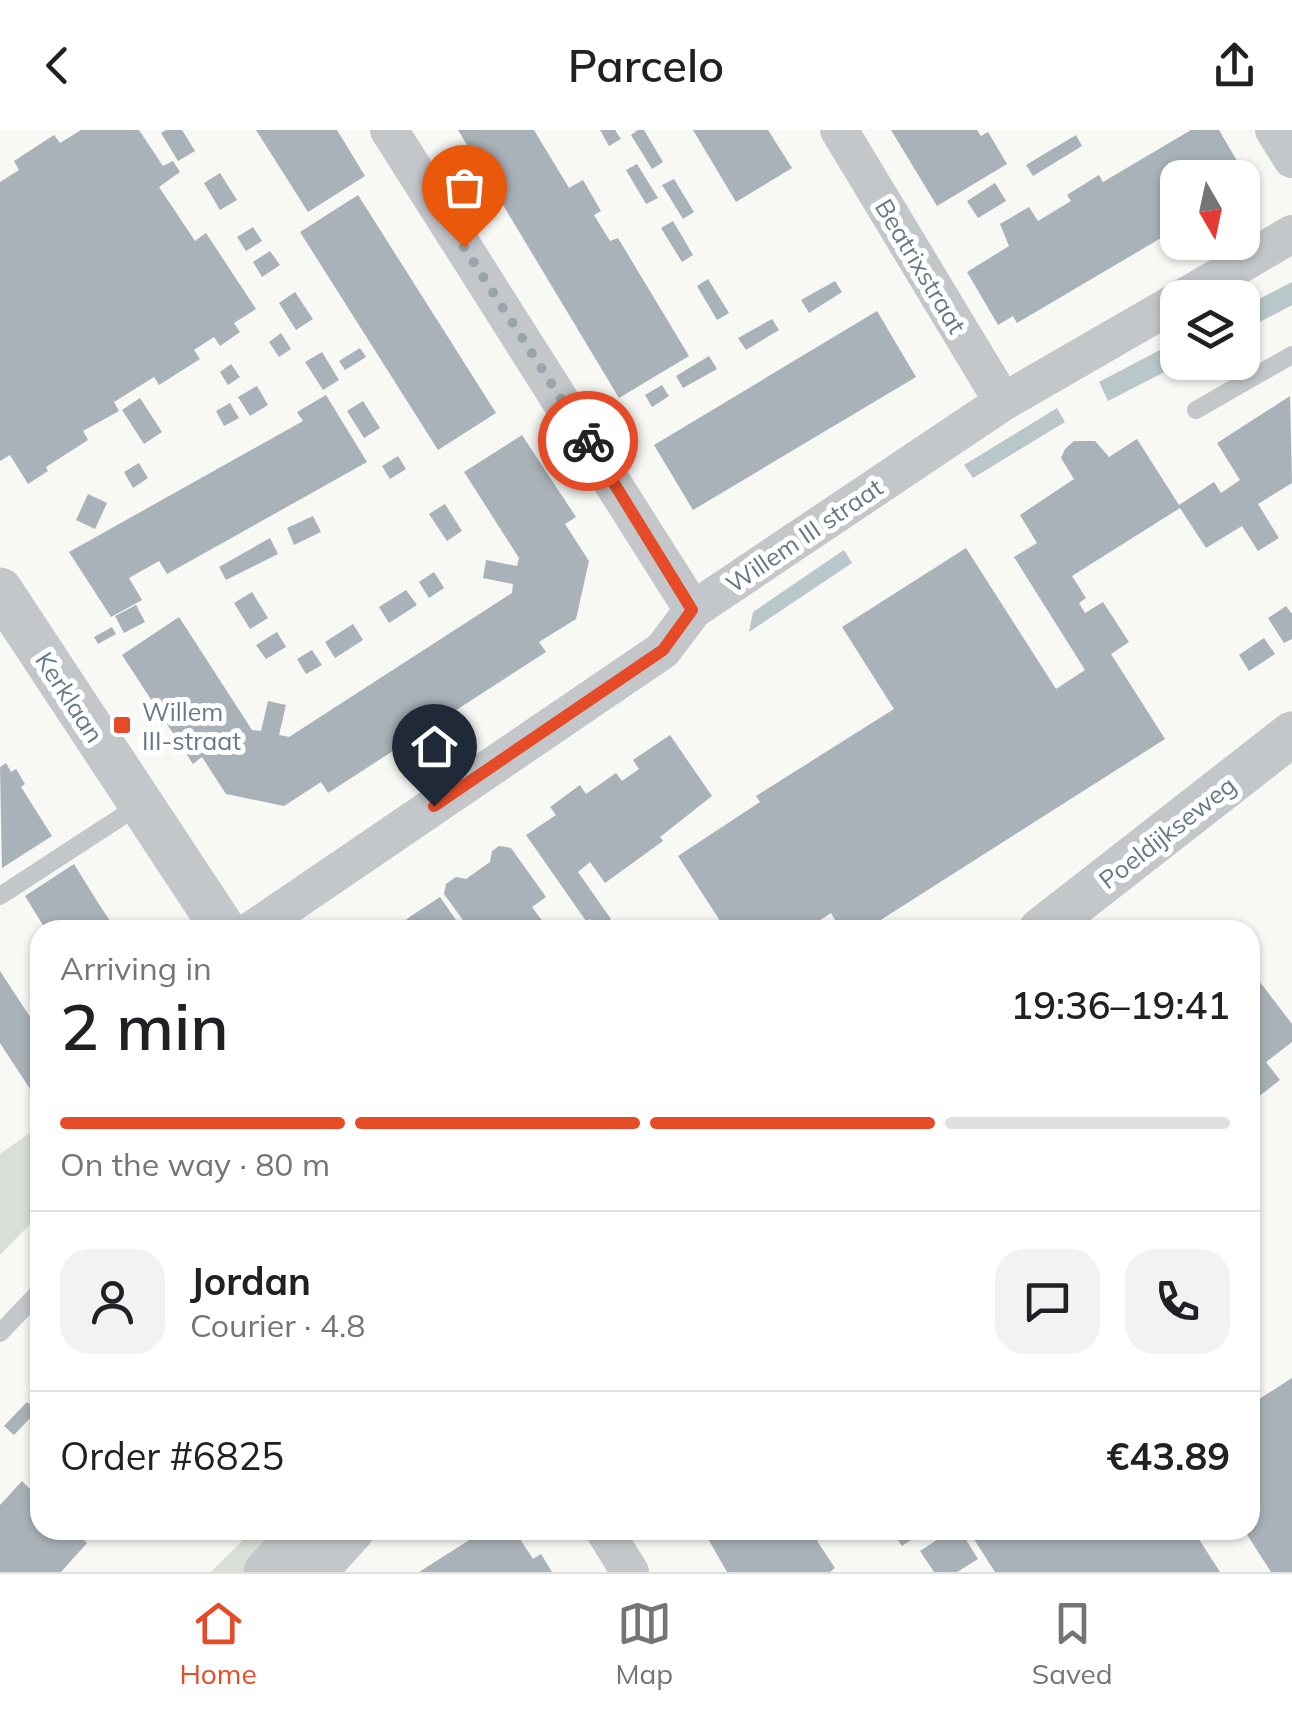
<!DOCTYPE html>
<html lang="en">
<head>
<meta charset="utf-8">
<style>
  body { margin:0; font-family:Mulish,sans-serif; background:#f2f2f2; color:#202124; height:100vh; display:flex; flex-direction:column; font-size:38px; white-space:nowrap }
  * { box-sizing:border-box; margin:0 }
  p { font-size:32px; color:#757577 }
  .icon { flex:none; width:55px; height:55px; fill:none; stroke:currentColor; stroke-width:2; stroke-linecap:round; stroke-linejoin:round }
  .map { position:relative; flex:1; overflow:hidden }
  .details { position:absolute; left:30px; top:790px; width:1230px; height:620px; display:flex; flex-direction:column; background:#fff; border-radius:30px; box-shadow:0 2px 8px #0004 }
  .details>* { flex:none }
  .needle { width:65px; rotate:171deg }
  .tools { position:absolute; left:1160px; top:30px; display:grid; gap:20px }
  .tools a { display:grid; place-items:center; width:100px; height:100px; border-radius:20px; background:#fff; box-shadow:0 2px 8px #0004; font-size:50px }
  .pin { position:absolute; display:grid; place-items:center; width:85px; height:85px; color:#fff; margin:-102px -42px; border-radius:50% 50% 50% 0; rotate:-45deg; box-shadow:0 0 10px #0007 }
  .pin .icon { rotate:45deg }
  .courier { position:absolute; display:grid; place-items:center; width:100px; height:100px; margin:-50px; border:8px solid #e54b27; border-radius:50%; background:#fff; color:#222; box-shadow:0 2px 12px #0007 }
  .overview em { font-style:normal; font-weight:600 }
  .overview div { display:flex; flex-direction:column-reverse }
  .overview { display:flex; align-items:center; justify-content:space-between; height:170px; padding:0 30px }
  h1 { font-size:65px; font-weight:600; line-height:75px }
  .bar { display:grid; grid-template-columns:repeat(4,1fr); gap:15px 10px; align-content:center; height:120px; padding:0 30px }
  .bar i { height:12px; border-radius:8px; background:#e0e0e0 }
  .bar .on { background:#e54b27 }
  .bar p { grid-column:span 4 }
  .line { display:flex; align-items:center; gap:25px; padding:0 30px; border-top:2px solid #e0e0e0 }
  .line div { flex:1 }
  .round { display:grid; place-items:center; flex:none; width:105px; height:105px; border-radius:30px; background:#f2f2f2 }
  header { display:flex; justify-content:space-between; align-items:center; height:130px; padding:0 30px; background:#fff; font-size:45px; font-weight:600 }
  .tab-bar { display:flex; justify-content:space-around; align-items:center; height:140px; border-top:2px solid #e0e0e0; background:#fff; font-size:28px; color:#757577 }
  .tab-bar a { display:grid; justify-items:center; gap:5px }
  .tab-bar .on { color:#e54b27 }
  .map>svg:first-child { display:block }
</style>
</head>
<body>
<header><svg class="icon" aria-label="back" viewBox="0 0 24 24"><path d="M15 5l-7 7 7 7"/></svg>Parcelo<svg class="icon" aria-label="share" viewBox="0 0 24 24"><path d="M12 15V3M7 8l5-5 5 5M5 13v7h14v-7"/></svg></header>
<div class="map">
<svg width="1292" height="1442" viewBox="0 0 1292 1442">
  <rect width="100%" height="100%" fill="#f8f8f5"/>
  <path fill="#d9dfd6" d="M 40,996 L 40,1084 L 0,1125 L 0,1024 Z
    M 253,1400 L 288,1400 L 248,1442 L 211,1442 Z"/>
  <path fill="#b9c7ca" d="M 1292,152 L 1292,175 L 1243,201 L 1243,177 Z
    M 1177,211 L 1178,232 L 1182,233 L 1108,271 L 1099,252 Z
    M 1057,278 L 1065,292 L 973,348 L 964,335 Z
    M 844,420 L 852,433 L 749,502 L 753,482 Z"/>
  <path fill="#a9b2b8" d="M 81,0 L 139,0 L 163,36 L 173,31 L 180,42 L 159,57 L 195,111 L 206,103 L 256,179 L 234,193 L 240,202 L 220,216 L 214,207 L 194,220 L 200,229 L 159,255 L 154,247 L 114,272 L 119,281 L 83,301 L 88,310 L 46,337 L 48,341 L 28,354 L 10,325 L 0,331 L 0,52 L 19,40 L 14,31 L 54,5 L 60,13 Z
    M 166,0 L 182,0 L 195,21 L 178,31 L 161,3 Z
    M 256,0 L 337,0 L 365,46 L 308,82 Z
    M 458,0 L 534,0 L 569,58 L 583,50 L 601,81 L 594,85 L 610,111 L 618,108 L 689,226 L 619,268 Z
    M 600,0 L 615,0 L 621,9 L 609,16 Z
    M 638,0 L 644,0 L 663,32 L 652,39 L 631,5 Z
    M 693,0 L 768,0 L 792,38 L 736,72 Z
    M 891,0 L 977,0 L 981,6 L 988,2 L 1007,34 L 937,76 Z
    M 1191,0 L 1219,0 L 1247,48 L 1178,48 L 1178,98 L 1017,193 L 1013,186 L 998,195 L 967,142 L 1009,116 L 1000,94 L 1029,77 L 1038,91 L 1071,71 L 1067,65 L 1099,45 L 1103,52 Z
    M 1076,5 L 1082,16 L 1033,46 L 1026,35 Z
    M 637,34 L 658,68 L 646,74 L 626,40 Z
    M 220,43 L 237,70 L 220,80 L 204,53 Z
    M 674,49 L 694,82 L 683,89 L 662,55 Z
    M 995,53 L 1006,71 L 978,88 L 967,71 Z
    M 358,65 L 496,283 L 438,320 L 300,102 Z
    M 673,91 L 693,125 L 682,132 L 661,98 Z
    M 253,97 L 262,111 L 246,121 L 237,107 Z
    M 270,121 L 280,135 L 262,147 L 253,132 Z
    M 708,149 L 729,183 L 717,190 L 697,156 Z
    M 835,151 L 842,162 L 809,183 L 801,170 Z
    M 295,162 L 313,189 L 296,200 L 279,173 Z
    M 877,181 L 916,247 L 693,380 L 654,315 Z
    M 772,189 L 779,200 L 746,220 L 738,208 Z
    M 281,203 L 291,219 L 279,227 L 269,212 Z
    M 360,218 L 366,227 L 345,240 L 339,231 Z
    M 322,222 L 339,250 L 323,260 L 305,232 Z
    M 709,226 L 717,239 L 683,258 L 676,246 Z
    M 231,234 L 240,247 L 228,255 L 220,242 Z
    M 662,255 L 669,266 L 652,277 L 645,265 Z
    M 257,256 L 268,275 L 250,286 L 238,267 Z
    M 326,265 L 367,332 L 167,444 L 159,431 L 129,448 L 142,470 L 111,487 L 69,422 L 303,291 L 297,282 Z
    M 1290,266 L 1292,353 L 1258,374 L 1279,408 L 1258,421 L 1242,396 L 1206,418 L 1180,378 L 1072,446 L 1086,468 L 1079,473 L 1085,483 L 1103,472 L 1129,512 L 1111,524 L 1165,609 L 865,800 L 841,800 L 831,783 L 805,800 L 726,800 L 678,726 L 760,672 L 756,666 L 894,579 L 842,497 L 966,418 L 1056,559 L 1085,540 L 1014,427 L 1037,413 L 1020,385 L 1074,349 L 1061,328 L 1065,319 L 1074,311 L 1095,311 L 1109,327 L 1137,309 L 1179,375 L 1214,352 L 1221,363 L 1240,350 L 1217,313 Z
    M 140,268 L 162,302 L 144,314 L 122,280 Z
    M 363,271 L 380,298 L 364,308 L 347,281 Z
    M 230,273 L 239,288 L 224,296 L 216,281 Z
    M 522,305 L 576,387 L 565,394 L 589,431 L 576,489 L 539,512 L 546,522 L 328,663 L 321,652 L 284,676 L 226,664 L 202,627 L 193,634 L 122,525 L 179,487 L 252,600 L 261,601 L 268,571 L 286,575 L 279,605 L 289,607 L 512,463 L 513,454 L 483,448 L 486,430 L 517,436 L 519,428 L 464,342 Z
    M 398,326 L 406,339 L 390,349 L 382,336 Z
    M 139,333 L 148,348 L 133,358 L 124,342 Z
    M 88,364 L 107,373 L 95,399 L 76,390 Z
    M 445,374 L 462,401 L 447,411 L 429,384 Z
    M 313,386 L 321,402 L 294,415 L 287,398 Z
    M 270,408 L 278,424 L 226,450 L 219,437 Z
    M 434,442 L 444,458 L 429,468 L 419,452 Z
    M 406,460 L 417,475 L 389,493 L 379,477 Z
    M 252,462 L 268,488 L 250,499 L 234,473 Z
    M 136,475 L 145,492 L 124,503 L 115,486 Z
    M 1286,476 L 1292,484 L 1292,509 L 1284,513 L 1268,488 Z
    M 353,494 L 363,510 L 335,528 L 325,512 Z
    M 112,497 L 116,504 L 98,514 L 94,507 Z
    M 277,502 L 286,517 L 266,529 L 256,515 Z
    M 1264,508 L 1275,524 L 1249,541 L 1239,525 Z
    M 312,520 L 322,535 L 306,544 L 297,529 Z
    M 670,605 L 712,666 L 660,707 L 663,711 L 605,753 L 590,732 L 578,742 L 611,789 L 597,799 L 590,789 L 586,791 L 526,705 L 556,685 L 550,677 L 580,655 L 586,664 L 616,643 L 622,651 L 639,639 L 633,630 Z
    M 6,633 L 11,642 L 16,639 L 25,654 L 21,657 L 52,706 L 2,738 L 0,637 Z
    M 499,716 L 511,718 L 546,767 L 532,777 L 546,796 L 541,800 L 470,800 L 444,764 L 446,754 L 456,747 L 466,749 L 490,732 L 492,721 Z
    M 74,734 L 97,771 L 116,800 L 46,800 L 25,766 Z
    M 440,767 L 463,800 L 393,800 L 411,786 Z
    M 1250,839 L 1292,894 L 1292,912 L 1266,932 L 1280,950 L 1250,973 Z
    M 0,841 L 40,902 L 40,956 L 32,962 L 0,913 Z
    M 1292,1248 L 1292,1442 L 1271,1442 L 1244,1400 L 1250,1400 L 1250,1275 Z
    M 27,1272 L 37,1281 L 14,1305 L 4,1296 Z
    M 22,1351 L 40,1369 L 40,1400 L 73,1400 L 87,1413 L 61,1442 L 0,1442 L 0,1375 Z
    M 485,1400 L 514,1400 L 533,1429 L 541,1424 L 552,1442 L 419,1442 Z
    M 718,1400 L 834,1400 L 817,1411 L 835,1438 L 830,1442 L 727,1442 L 707,1407 Z
    M 879,1400 L 926,1400 L 902,1416 L 896,1407 L 889,1408 Z
    M 952,1400 L 960,1400 L 978,1429 L 957,1442 L 934,1442 L 920,1421 Z
    M 968,1400 L 1193,1400 L 1220,1442 L 995,1442 Z"/>
  <g fill="none" stroke-linecap="round" stroke-linejoin="round">
    <path stroke="#c3c7ca" stroke-width="18" d="M 1196,280 L 1292,225
      M 0,766 L 141,674
      M 0,1203 L 40,1161"/>
    <path stroke="#c3c7ca" stroke-width="38" d="M 389,0 L 693,480
      M 839,0 L 1003,272
      M 1274,0 L 1292,29
      M 1183,168 L 1292,104
      M 252,800 L 663,520 L 693,480 L 1003,272 L 1178,171
      M 604,1400 L 630,1442"/>
    <path stroke="#c3c7ca" stroke-width="45" d="M 0,460 L 224,800
      M 1041,800 L 1292,604
      M 266,1442 L 304,1400
      M 314,1442 L 352,1400"/>
  </g>
  <g fill="none" stroke-linecap="round" stroke-linejoin="round">
    <path stroke="#99a5ad" stroke-width="10" stroke-dasharray="0 18" d="M 464,117 L 588,311"/>
    <path stroke="#e54b27" stroke-width="12" d="M 434,676 L 663,520 L 692,480 L 588,311"/>
  </g>
  <rect fill="#e54b27" stroke="#fff" stroke-width="4" x="112" y="585" width="20" height="20" rx="5"/>
  <g text-anchor="middle" dominant-baseline="central" stroke-width="10" stroke-linejoin="round" paint-order="stroke">
    <g font-size="25" fill="#667986" stroke="#fff">
      <text transform="translate(921 136) rotate(59)">Beatrixstraat</text>
      <text transform="translate(804 405) rotate(-34)">Willem III straat</text>
      <text transform="translate(70 567) rotate(57)">Kerklaan</text>
      <text transform="translate(1167 702) rotate(-38)">Poeldijkseweg</text>
    </g>
    <g font-size="25" fill="#667986" stroke="#fff" text-anchor="start">
      <text x="142" y="581">Willem<tspan x="142" dy="29">III-straat</tspan></text>
    </g>
  </g>
</svg>
<div class="tools">
<a><svg class="needle" viewBox="-14 -14 28 28"><path d="M0-13l5 13h-10z" fill="#e53935"/><path d="M0 13l5-13h-10z" fill="#757577"/></svg></a>
<a><svg class="icon" aria-label="layers" viewBox="0 0 24 24"><path d="M12 4l9 5-9 5-9-5zM3 14l9 5 9-5"/></svg></a>
</div>
<div class="pin" style="left:464px;top:117px;background:#ea580c"><svg class="icon" aria-label="bag" viewBox="0 0 24 24"><path d="M5 8h14l-1 12H6zM9 8a3 3 0 0 1 6 0"/></svg></div>
<div class="pin" style="left:434px;top:676px;background:#1f2937"><svg class="icon" aria-label="home" viewBox="0 0 24 24"><path d="M3 11l9-7 9 7M6 9v11h12V9"/></svg></div>
<div class="courier" style="left:588px;top:311px"><svg class="icon" aria-label="bike" viewBox="0 0 24 24"><circle cx="6" cy="16" r="4"/><circle cx="18" cy="16" r="4"/><path d="M6 16l4-8h5l3 8M10 8l3 8H6M13 5h3"/></svg></div>
<section class="details">
<div class="overview"><div><h1>2 min</h1><p>Arriving in</p></div><em>19:36–19:41</em></div>
<div class="bar"><i class="on"></i><i class="on"></i><i class="on"></i><i></i><p>On the way · 80 m</p></div>
<div class="line" style="height:180px"><a class="round"><svg class="icon" aria-label="person" viewBox="0 0 24 24"><circle cx="12" cy="8" r="4"/><path d="M4 21q1-7 8-7t8 7"/></svg></a><div><b>Jordan</b><p>Courier · 4.8</p></div><a class="round"><svg class="icon" aria-label="chat" viewBox="0 0 24 24"><path d="M4 5h16v11H9l-5 4z"/></svg></a><a class="round"><svg class="icon" aria-label="phone" viewBox="0 0 24 24"><path d="M5 4h4l2 5-3 2q2 4 5 5l2-3 5 2v4C11 20 4 13 5 4z"/></svg></a></div>
<div class="line" style="height:130px"><div>Order #6825</div><b>€43.89</b></div>
</section>
</div>
<nav class="tab-bar">
<a class="on"><svg class="icon" aria-label="home" viewBox="0 0 24 24"><path d="M3 11l9-7 9 7M6 9v11h12V9"/></svg>Home</a>
<a><svg class="icon" aria-label="map" viewBox="0 0 24 24"><path d="M3 6l6-2 6 2 6-2v14l-6 2-6-2-6 2zM9 4v14M15 6v14"/></svg>Map</a>
<a><svg class="icon" aria-label="saved" viewBox="0 0 24 24"><path d="M7 4h10v16l-5-4-5 4z"/></svg>Saved</a>
</nav>
</body>
</html>
